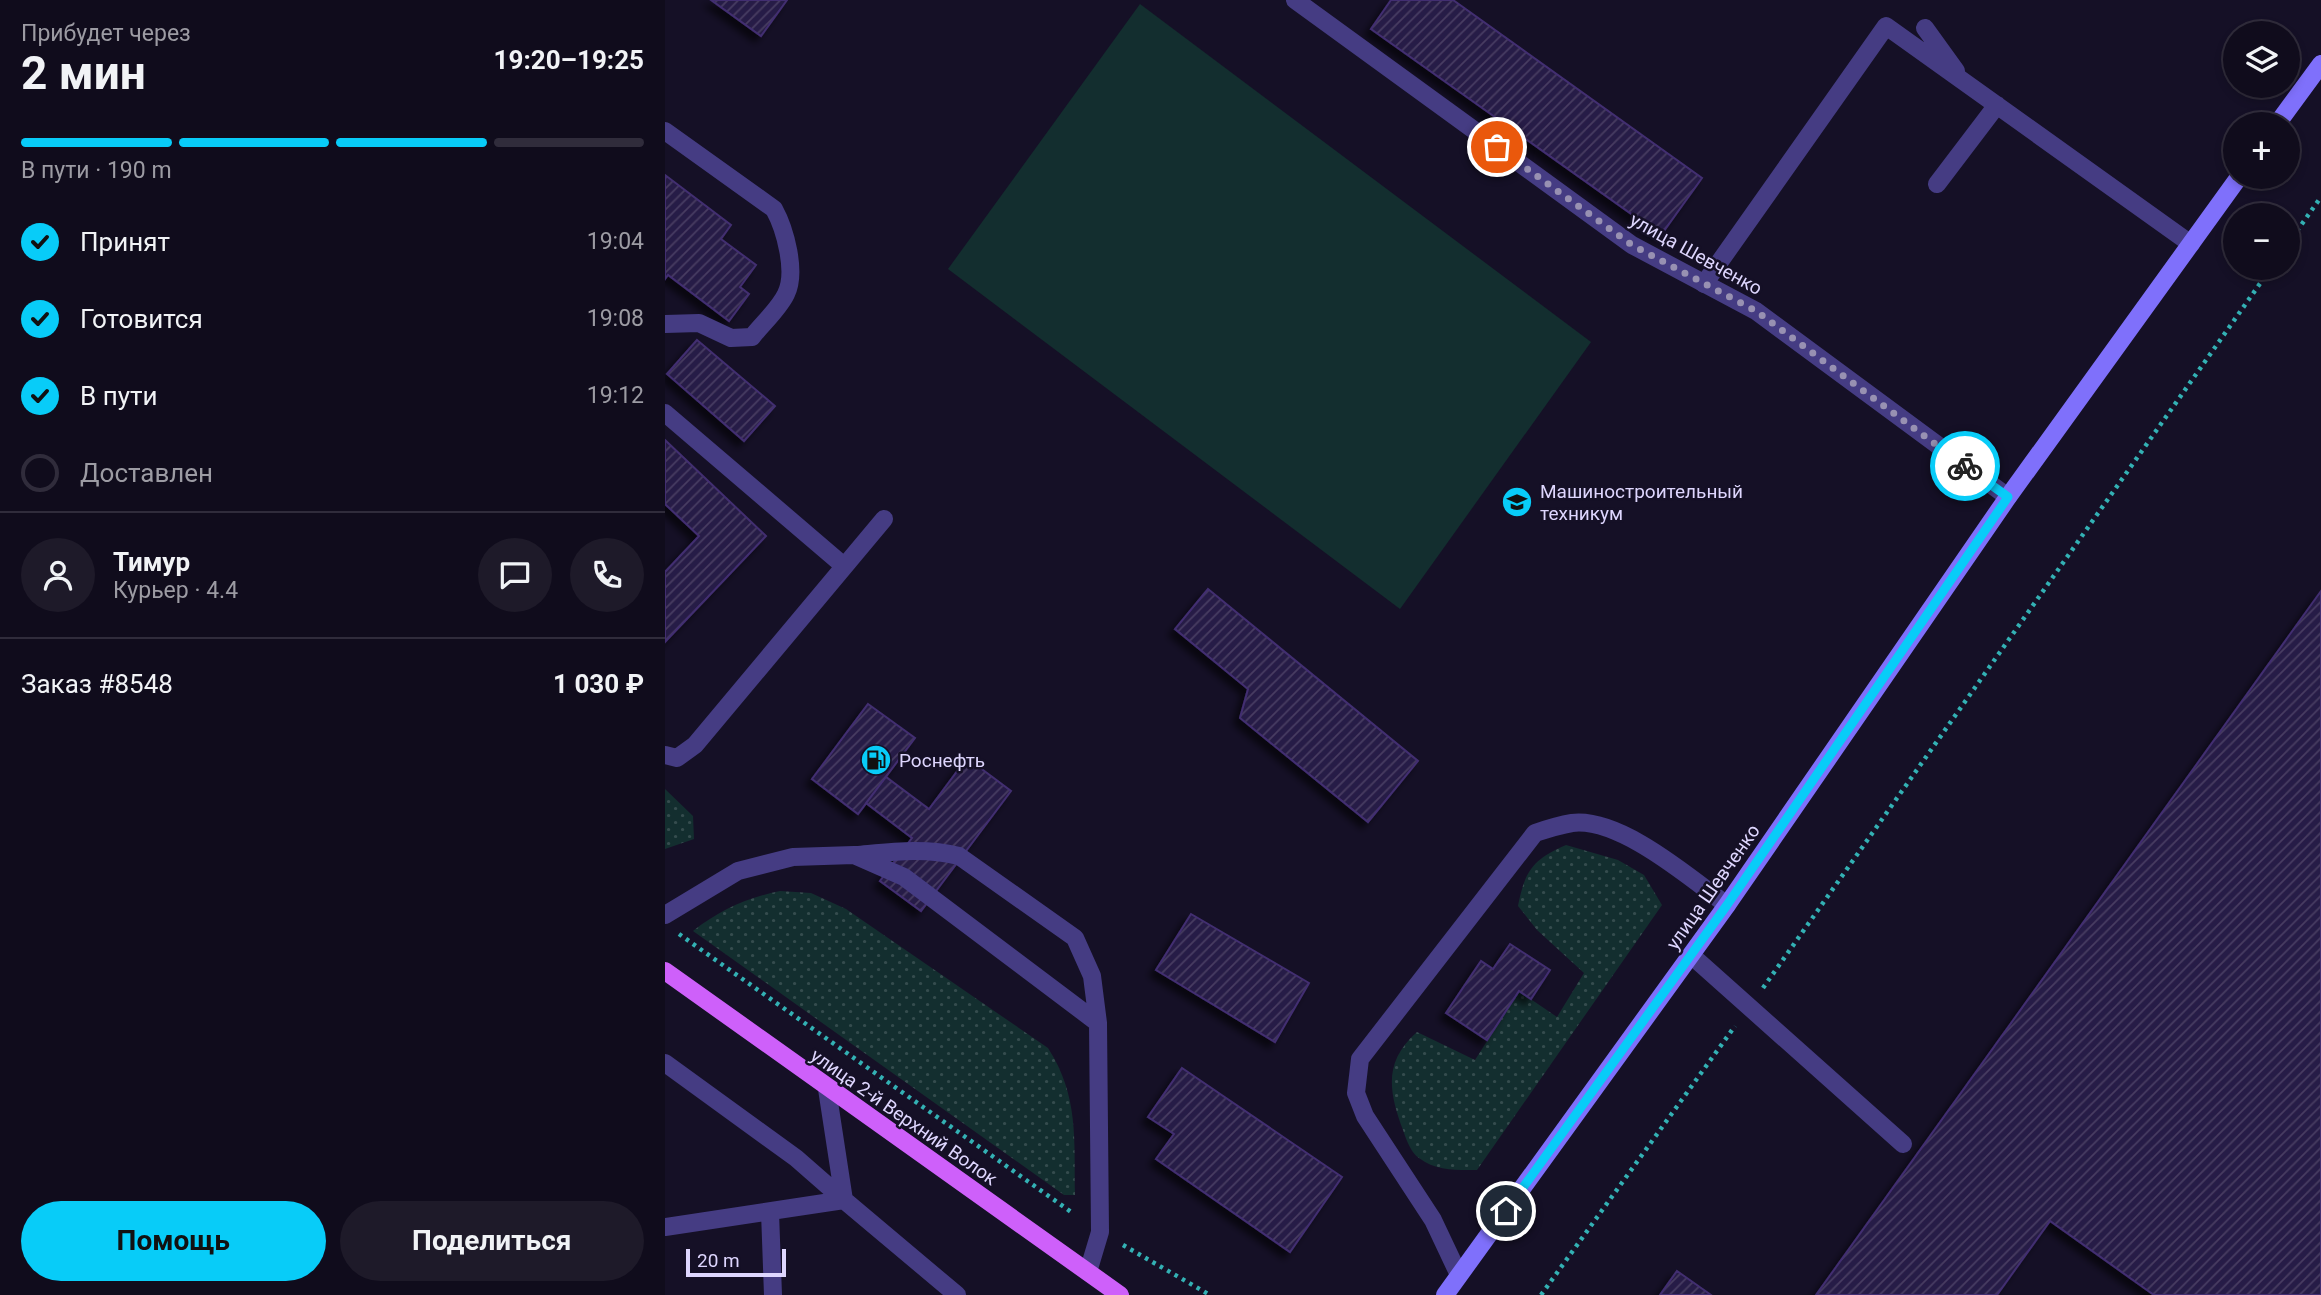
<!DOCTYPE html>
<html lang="ru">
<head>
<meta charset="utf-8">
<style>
  body { margin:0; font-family:Roboto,sans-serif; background:#1e1a29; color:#f1f3f6; height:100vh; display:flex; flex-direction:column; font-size:26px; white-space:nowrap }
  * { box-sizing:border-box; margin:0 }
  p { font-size:23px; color:#9c9ba3 }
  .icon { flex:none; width:38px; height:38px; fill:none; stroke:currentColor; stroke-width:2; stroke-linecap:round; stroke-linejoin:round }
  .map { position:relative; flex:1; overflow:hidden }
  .details { display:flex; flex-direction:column; background:#100c1c; width:665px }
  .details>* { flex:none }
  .tools { position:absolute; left:1558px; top:21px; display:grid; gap:14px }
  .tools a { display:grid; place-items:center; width:77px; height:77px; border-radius:50%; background:#100c1c; box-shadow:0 4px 10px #0003,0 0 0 2px #302c3b; font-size:35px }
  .scale { position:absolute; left:21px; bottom:18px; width:100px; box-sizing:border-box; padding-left:7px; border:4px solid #ded6fe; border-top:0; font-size:19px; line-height:24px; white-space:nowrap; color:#ded6fe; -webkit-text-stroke:5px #151026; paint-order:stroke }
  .pin { position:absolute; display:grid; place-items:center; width:60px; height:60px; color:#fff; margin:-30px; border:4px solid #fff; border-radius:50%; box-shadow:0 2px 7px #0007 }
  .courier { position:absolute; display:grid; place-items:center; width:70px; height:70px; margin:-35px; border:5px solid #08ccf8; border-radius:50%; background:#fff; color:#222; box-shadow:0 2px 9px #0007 }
  .head em { font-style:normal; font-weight:700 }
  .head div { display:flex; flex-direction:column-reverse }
  .head { display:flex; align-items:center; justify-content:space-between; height:119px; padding:0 21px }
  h1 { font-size:46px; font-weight:700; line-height:52px }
  .bar { display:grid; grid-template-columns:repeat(4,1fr); gap:10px 7px; align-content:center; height:84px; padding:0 21px }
  .bar i { height:9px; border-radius:5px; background:#302c3b }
  .bar .current { background:#08ccf8 }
  .bar p { grid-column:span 4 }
  .line { display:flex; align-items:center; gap:18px; padding:0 21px; border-top:2px solid #302c3b }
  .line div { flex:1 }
  .round { display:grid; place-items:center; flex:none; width:74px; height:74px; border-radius:37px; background:#1e1a29 }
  ol { padding:0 21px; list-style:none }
  li { display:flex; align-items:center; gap:21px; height:77px }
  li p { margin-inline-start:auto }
  li .icon { padding:7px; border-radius:50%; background:#08ccf8; color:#111; stroke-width:4 }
  li:last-child { color:#9c9ba3 }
  li i { width:38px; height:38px; border:4px solid #302c3b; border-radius:50% }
  .button { display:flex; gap:14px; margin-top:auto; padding:14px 21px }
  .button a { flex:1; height:80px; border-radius:42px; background:#08ccf8; color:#111; font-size:28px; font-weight:700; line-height:80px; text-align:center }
  .button a+a { background:#1e1a29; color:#f1f3f6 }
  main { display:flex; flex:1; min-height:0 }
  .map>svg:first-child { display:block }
</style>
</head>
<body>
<main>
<section class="details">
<div class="head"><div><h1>2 мин</h1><p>Прибудет через</p></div><em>19:20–19:25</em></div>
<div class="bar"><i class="current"></i><i class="current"></i><i class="current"></i><i></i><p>В пути · 190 m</p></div>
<ol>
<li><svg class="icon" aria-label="check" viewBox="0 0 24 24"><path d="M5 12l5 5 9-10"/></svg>Принят<p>19:04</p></li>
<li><svg class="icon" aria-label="check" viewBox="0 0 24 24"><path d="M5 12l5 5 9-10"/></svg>Готовится<p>19:08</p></li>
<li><svg class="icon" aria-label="check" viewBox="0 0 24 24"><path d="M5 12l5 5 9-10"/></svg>В пути<p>19:12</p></li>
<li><i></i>Доставлен</li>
</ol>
<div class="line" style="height:126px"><a class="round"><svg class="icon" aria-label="person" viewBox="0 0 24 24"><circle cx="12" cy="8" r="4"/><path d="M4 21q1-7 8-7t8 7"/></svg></a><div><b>Тимур</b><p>Курьер · 4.4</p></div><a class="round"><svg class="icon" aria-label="chat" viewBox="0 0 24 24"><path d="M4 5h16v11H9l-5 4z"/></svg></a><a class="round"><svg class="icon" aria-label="phone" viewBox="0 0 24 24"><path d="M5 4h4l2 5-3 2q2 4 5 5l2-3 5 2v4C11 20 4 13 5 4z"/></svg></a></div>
<div class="line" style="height:91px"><div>Заказ #8548</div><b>1 030 ₽</b></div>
<div class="button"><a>Помощь</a><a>Поделиться</a></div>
</section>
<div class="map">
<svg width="1656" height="1295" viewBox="0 0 1656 1295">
  <defs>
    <pattern id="grass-dots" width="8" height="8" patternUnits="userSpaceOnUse" patternTransform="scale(1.75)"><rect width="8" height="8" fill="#132e2f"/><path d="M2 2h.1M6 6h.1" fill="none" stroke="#354c4e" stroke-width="1.8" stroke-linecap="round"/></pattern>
    <pattern id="building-hatch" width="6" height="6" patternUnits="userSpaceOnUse" patternTransform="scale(1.75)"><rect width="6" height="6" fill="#281c46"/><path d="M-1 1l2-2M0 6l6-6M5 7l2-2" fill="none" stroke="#473c62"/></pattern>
    <filter id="shadow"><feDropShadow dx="-6" dy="6" stdDeviation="3.5" flood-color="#0009"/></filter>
  </defs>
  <rect width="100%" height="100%" fill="#151026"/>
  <path fill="url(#grass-dots)" d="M 0,789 L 28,816 L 29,839 L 0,849 Z
    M 901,845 L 953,860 L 979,875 L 997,905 L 812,1170 C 791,1170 771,1171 754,1158 C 746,1153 741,1139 738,1130 C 724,1092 718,1062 752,1032 L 810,1060 L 854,991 L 892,1017 L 919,973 L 872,930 L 853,906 C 860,871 867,860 901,845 Z
    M 115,891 L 146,893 L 181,909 L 383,1048 C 414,1096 409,1140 410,1195 L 399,1195 L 28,931 C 55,910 81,898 115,891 Z"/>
  <path fill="#132e2f" d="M 475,4 L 926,342 L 735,609 L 283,269 Z"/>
  <path fill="url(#building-hatch)" stroke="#422f71" stroke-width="2" filter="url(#shadow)" d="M 46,0 L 122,0 L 96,36 Z
    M 726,0 L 788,0 L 1037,178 L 996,235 L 706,29 Z
    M 0,175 L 66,225 L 56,239 L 91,265 L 75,287 L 84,294 L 64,321 L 3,275 L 0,279 Z
    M 32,340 L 110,406 L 79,441 L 2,374 Z
    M 0,440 L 101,536 L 0,642 L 0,572 L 34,536 L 0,504 Z
    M 543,589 L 753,761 L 703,822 L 575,718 L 583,689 L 510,629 Z
    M 1656,591 L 1656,1295 L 1489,1295 L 1385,1221 L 1332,1295 L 1151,1295 Z
    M 203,704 L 250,738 L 193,814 L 147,779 Z
    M 302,758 L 346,791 L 256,911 L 215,881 L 247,838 L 201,803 L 221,777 L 264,809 Z
    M 526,914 L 644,983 L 610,1042 L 491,970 Z
    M 845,944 L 885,970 L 866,999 L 854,991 L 822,1040 L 781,1013 L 816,961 L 828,969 Z
    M 517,1068 L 677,1177 L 625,1252 L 491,1159 L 509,1134 L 483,1117 Z
    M 1012,1271 L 1046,1295 L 995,1295 Z"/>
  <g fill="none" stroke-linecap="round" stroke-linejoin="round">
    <path stroke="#33b1b4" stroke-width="4.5" stroke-dasharray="3.5 5" stroke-linecap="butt" d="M 1622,245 L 1656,197
      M 14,934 L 409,1214
      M 1098,988 L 1606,268
      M 458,1245 L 545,1295
      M 876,1295 L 1070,1026"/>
    <path stroke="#453c83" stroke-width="18" d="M 1260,28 L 1291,71
      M 0,131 L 109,209 C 120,229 132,272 121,294 C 114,309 97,324 87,337 L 66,338 L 34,323 L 0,324
      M 1272,184 L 1332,105
      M 1039,284 L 1221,26 L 1526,244
      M 0,413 L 179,566
      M 0,755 L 12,758 L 30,745 L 219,519
      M 191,855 C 225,852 260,847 294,856 L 410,938 L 427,976 L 433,1023
      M 0,915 L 73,871 L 128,857 L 189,855 L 239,877 L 433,1023 L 435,1232 L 423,1272
      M 1026,955 L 1238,1144
      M 0,1063 L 131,1158 L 179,1200
      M 162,1089 L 179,1200
      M 105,1212 L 108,1295
      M 0,1227 L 179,1200 L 292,1295
      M 794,1275 L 768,1220 L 700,1116 L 691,1093 L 695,1059 L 870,833 C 882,829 895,825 907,823 C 955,817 1025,878 1062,905"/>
    <path stroke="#453c83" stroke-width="18" d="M 630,0 L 967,245 L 1091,311 L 1343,497"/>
    <path stroke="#7f70fb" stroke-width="18" d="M 1612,124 L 1656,64
      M 780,1295 L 1062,905 L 1343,497 L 1574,177"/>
    <path stroke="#ce60fa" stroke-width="18" d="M 0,971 L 455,1295"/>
  </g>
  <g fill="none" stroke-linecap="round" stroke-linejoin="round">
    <path stroke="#9891b2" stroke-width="7" stroke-dasharray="0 12.6" d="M 832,147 L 967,245 L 1091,311 L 1300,466"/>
    <path stroke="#08ccf8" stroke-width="9" d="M 841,1211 L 1062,905 L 1343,497 L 1300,466"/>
  </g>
  <defs>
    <g id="university-disc" transform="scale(1.575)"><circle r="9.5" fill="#08ccf8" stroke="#151026"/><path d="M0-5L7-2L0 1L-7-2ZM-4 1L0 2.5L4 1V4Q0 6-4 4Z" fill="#111"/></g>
    <g id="fuel-disc" transform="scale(1.575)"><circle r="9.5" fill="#08ccf8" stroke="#151026"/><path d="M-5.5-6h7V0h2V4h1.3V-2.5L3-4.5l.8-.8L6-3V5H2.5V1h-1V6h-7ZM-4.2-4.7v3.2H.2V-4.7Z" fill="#111"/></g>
  </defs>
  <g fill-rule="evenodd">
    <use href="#university-disc" x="852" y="502"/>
    <use href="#fuel-disc" x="211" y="760"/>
  </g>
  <g text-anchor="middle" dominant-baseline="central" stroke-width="5" stroke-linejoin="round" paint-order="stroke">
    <g font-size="19" fill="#ded6fe" stroke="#151026">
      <text transform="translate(1031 254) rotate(29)">улица Шевченко</text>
      <text transform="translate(1048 887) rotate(-55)">улица Шевченко</text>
      <text transform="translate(239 1117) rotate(35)">улица 2-й Верхний Волок</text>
    </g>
    <g font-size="19" fill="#ded6fe" stroke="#151026" text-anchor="start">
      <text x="875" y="491">Машиностроительный<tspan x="875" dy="22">техникум</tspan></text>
      <text x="234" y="760">Роснефть</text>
    </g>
  </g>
</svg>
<div class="tools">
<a><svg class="icon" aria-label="layers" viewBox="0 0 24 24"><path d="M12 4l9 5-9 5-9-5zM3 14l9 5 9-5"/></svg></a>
<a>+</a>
<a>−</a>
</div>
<div class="scale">20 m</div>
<div class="pin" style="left:832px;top:147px;background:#ea580c"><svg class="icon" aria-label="bag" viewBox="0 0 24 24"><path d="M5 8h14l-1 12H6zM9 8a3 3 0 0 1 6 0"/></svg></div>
<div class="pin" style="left:841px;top:1211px;background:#1f2937"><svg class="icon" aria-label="home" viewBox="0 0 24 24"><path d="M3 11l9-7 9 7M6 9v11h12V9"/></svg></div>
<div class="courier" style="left:1300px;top:466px"><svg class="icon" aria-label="bike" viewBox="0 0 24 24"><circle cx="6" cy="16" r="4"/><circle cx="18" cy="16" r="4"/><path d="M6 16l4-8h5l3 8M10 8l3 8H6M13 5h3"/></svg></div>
</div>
</main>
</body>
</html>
